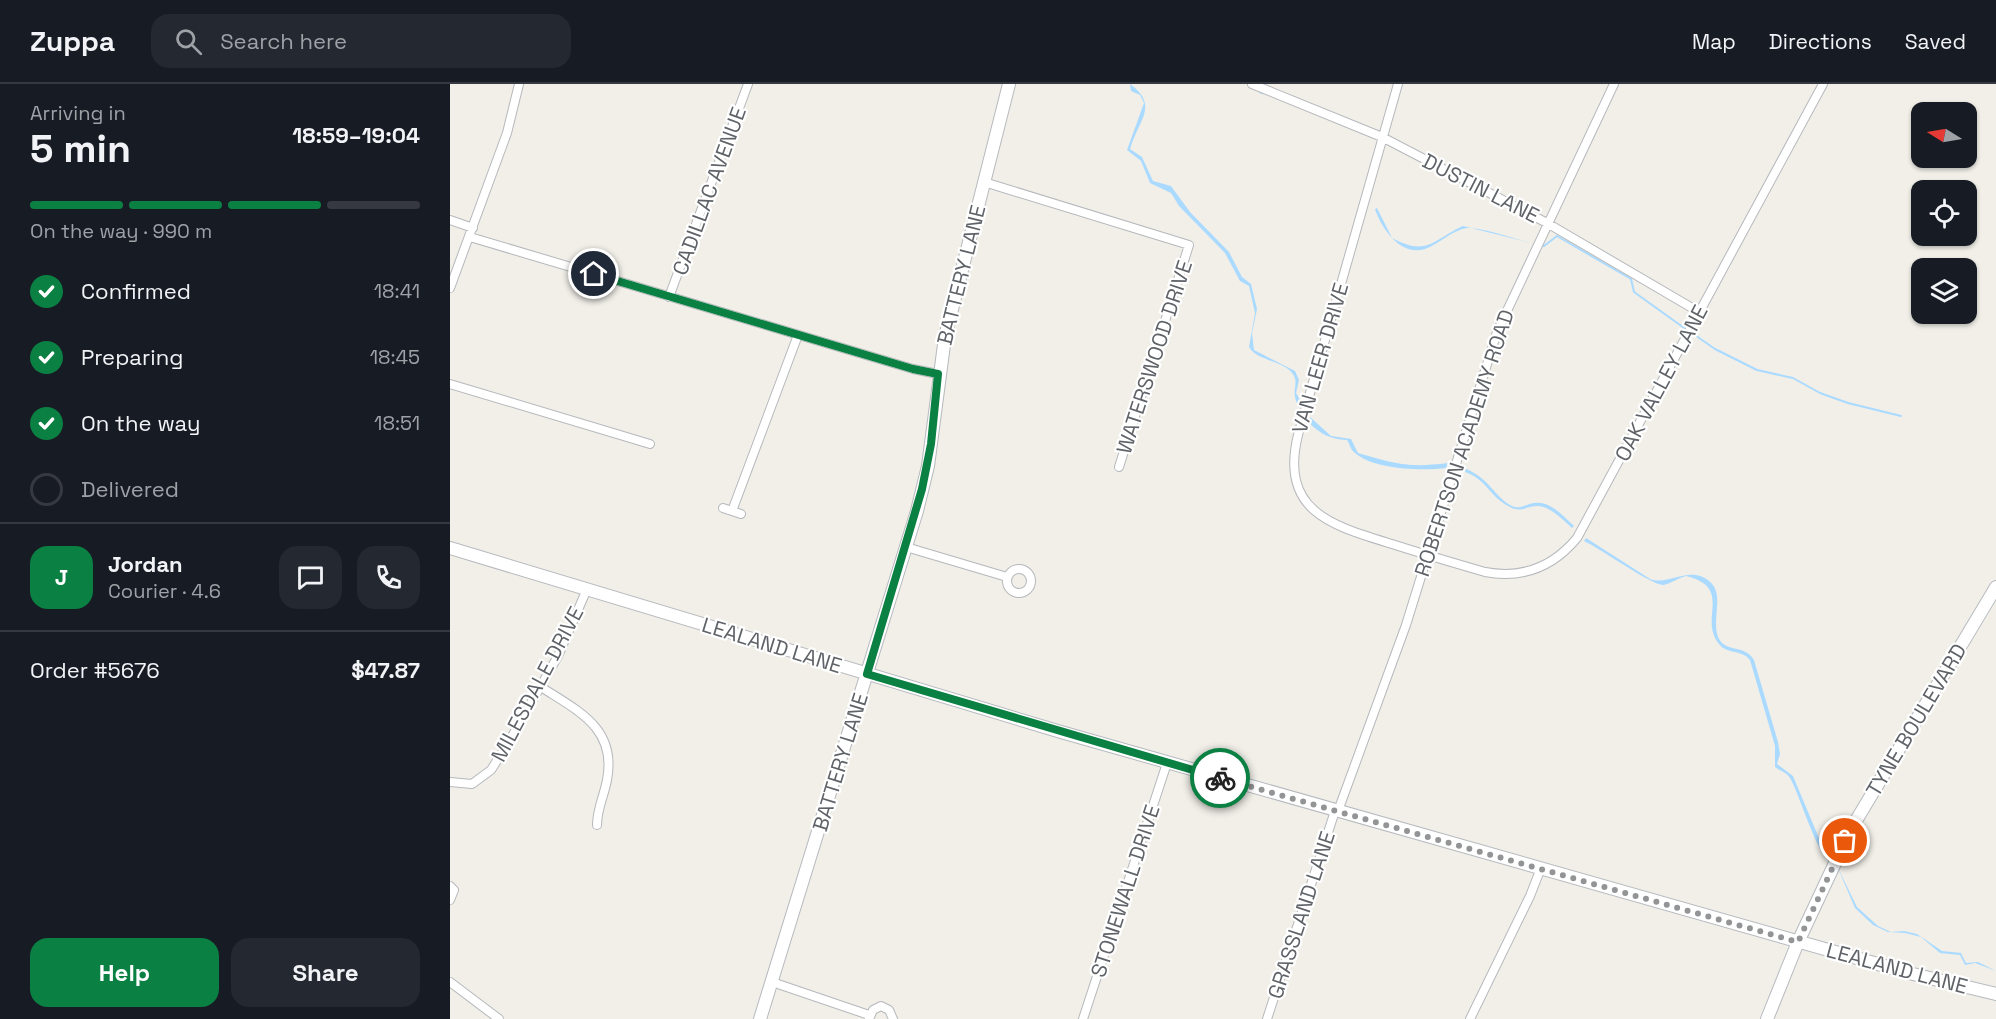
<!DOCTYPE html>
<html lang="en">
<head>
<meta charset="utf-8">
<style>
  body { margin:0; font-family:"Space Grotesk",sans-serif; background:#242831; color:#f1f3f6; height:100vh; display:flex; flex-direction:column; font-size:22px; white-space:nowrap }
  * { box-sizing:border-box; margin:0 }
  p { font-size:20px; color:#9ea1a6 }
  .icon { flex:none; width:33px; height:33px; fill:none; stroke:currentColor; stroke-width:2; stroke-linecap:round; stroke-linejoin:round }
  .map { position:relative; flex:1; overflow:hidden }
  .panel { display:flex; flex-direction:column; background:#171b24; width:450px }
  .panel>* { flex:none }
  .needle { width:39px; rotate:281deg }
  .buttons { position:absolute; left:1461px; top:18px; display:grid; gap:12px }
  .buttons a { display:grid; place-items:center; width:66px; height:66px; border-radius:12px; background:#171b24; box-shadow:0 2px 4px #0004; font-size:30px }
  .pin { position:absolute; display:grid; place-items:center; width:51px; height:51px; color:#fff; margin:-26px; border:3px solid #fff; border-radius:50%; box-shadow:0 2px 6px #0007 }
  .courier { position:absolute; display:grid; place-items:center; width:60px; height:60px; margin:-30px; border:4px solid #0b8043; border-radius:50%; background:#fff; color:#222; box-shadow:0 2px 8px #0007 }
  .overview em { font-style:normal; font-weight:700 }
  .overview div { display:flex; flex-direction:column-reverse }
  .overview { display:flex; align-items:center; justify-content:space-between; height:102px; padding:0 30px }
  h1 { font-size:39px; font-weight:700; line-height:45px }
  .bar { display:grid; grid-template-columns:repeat(4,1fr); gap:9px 6px; align-content:center; height:72px; padding:0 30px }
  .bar i { height:8px; border-radius:4px; background:#363941 }
  .bar .current { background:#0b8043 }
  .bar p { grid-column:span 4 }
  .line { display:flex; align-items:center; gap:15px; padding:0 30px; border-top:2px solid #363941 }
  .line div { flex:1 }
  .round { display:grid; place-items:center; flex:none; width:63px; height:63px; border-radius:18px; background:#242831 }
  ol { padding:0 30px; list-style:none }
  li { display:flex; align-items:center; gap:18px; height:66px }
  li p { margin-inline-start:auto }
  li .icon { padding:6px; border-radius:50%; background:#0b8043; color:#fff; stroke-width:4 }
  li:last-child { color:#9ea1a6 }
  li i { width:33px; height:33px; border:3px solid #363941; border-radius:50% }
  .cta { display:flex; gap:12px; margin-top:auto; padding:12px 30px }
  .cta a { flex:1; height:69px; border-radius:18px; background:#0b8043; color:#fff; font-size:24px; font-weight:700; line-height:69px; text-align:center }
  .cta a+a { background:#242831; color:#f1f3f6 }
  header { display:flex; align-items:center; gap:36px; box-sizing:border-box; height:84px; padding:0 30px; background:#171b24; border-bottom:2px solid #363941 }
  header strong { font-size:28px }
  nav { display:flex; gap:33px; margin-inline-start:auto; font-size:21px }
  .search { width:420px; height:54px; background:#242831; display:flex; align-items:center; gap:15px; box-sizing:border-box; padding:0 21px; border-radius:18px; color:#9ea1a6; font-size:22px }
  main { display:flex; flex:1; min-height:0 }
  .map>svg:first-child { display:block }
</style>
</head>
<body>
<header>
<strong>Zuppa</strong>
<div class="search"><svg class="icon" aria-label="search" viewBox="0 0 24 24"><circle cx="10" cy="10" r="6"/><path d="M15 15l6 6"/></svg>Search here</div>
<nav><a>Map</a><a>Directions</a><a>Saved</a></nav>
</header>
<main>
<section class="panel">
<div class="overview"><div><h1>5 min</h1><p>Arriving in</p></div><em>18:59–19:04</em></div>
<div class="bar"><i class="current"></i><i class="current"></i><i class="current"></i><i></i><p>On the way · 990 m</p></div>
<ol>
<li><svg class="icon" aria-label="check" viewBox="0 0 24 24"><path d="M5 12l5 5 9-10"/></svg>Confirmed<p>18:41</p></li>
<li><svg class="icon" aria-label="check" viewBox="0 0 24 24"><path d="M5 12l5 5 9-10"/></svg>Preparing<p>18:45</p></li>
<li><svg class="icon" aria-label="check" viewBox="0 0 24 24"><path d="M5 12l5 5 9-10"/></svg>On the way<p>18:51</p></li>
<li><i></i>Delivered</li>
</ol>
<div class="line" style="height:108px"><b class="round" style="background:#0b8043;color:#fff">J</b><div><b>Jordan</b><p>Courier · 4.6</p></div><a class="round"><svg class="icon" aria-label="chat" viewBox="0 0 24 24"><path d="M4 5h16v11H9l-5 4z"/></svg></a><a class="round"><svg class="icon" aria-label="phone" viewBox="0 0 24 24"><path d="M5 4h4l2 5-3 2q2 4 5 5l2-3 5 2v4C11 20 4 13 5 4z"/></svg></a></div>
<div class="line" style="height:78px"><div>Order #5676</div><b>$47.87</b></div>
<div class="cta"><a>Help</a><a>Share</a></div>
</section>
<div class="map">
<svg width="1546" height="935" viewBox="0 0 1546 935">
  <rect width="100%" height="100%" fill="#f1efe8"/>
  <path fill="#aadaff" d="M 680,0 C 710,22 688,36 680,65 L 692,73 L 703,97 L 721,102 L 740,128 L 779,168 L 792,193 L 801,200 L 807,225 L 802,249 L 804,266 L 845,287 L 849,296 L 846,309 L 852,319 L 850,324 C 839,308 849,302 844,292 C 836,276 808,278 799,263 L 805,229 L 799,202 L 790,197 L 775,169 L 729,122 L 721,109 L 700,99 L 691,77 L 677,66 L 694,19 L 690,11 L 681,7 Z
    M 927,124 L 942,154 C 978,173 982,156 1013,142 L 1081,159 C 1066,155 1030,143 1017,144 C 1002,146 989,160 975,165 C 951,173 931,144 925,125 Z
    M 860,333 L 881,352 L 901,355 L 908,369 C 946,380 959,384 998,379 L 996,384 C 974,387 922,386 904,368 C 900,365 900,360 897,356 C 879,355 871,350 858,338 Z
    M 1014,384 C 1040,394 1044,413 1062,422 C 1070,426 1076,420 1084,419 C 1100,416 1114,433 1124,442 L 1122,444 C 1113,436 1100,422 1087,422 C 1077,422 1071,429 1060,423 C 1039,413 1037,394 1012,387 Z
    M 1136,454 L 1200,495 C 1220,502 1239,481 1259,497 C 1276,510 1260,537 1269,555 C 1277,569 1294,560 1304,576 L 1328,658 L 1330,670 L 1327,680 L 1343,692 L 1376,771 C 1366,767 1349,709 1340,694 C 1336,688 1330,687 1325,683 L 1325,662 L 1300,576 C 1292,565 1277,571 1269,560 C 1248,534 1284,504 1236,492 C 1228,494 1222,499 1214,501 C 1202,502 1150,464 1134,457 Z
    M 1387,782 L 1407,823 L 1428,842 L 1441,848 L 1454,847 L 1467,850 L 1492,867 L 1511,869 L 1516,879 L 1528,878 L 1546,887 L 1525,879 L 1515,881 L 1510,871 L 1490,869 L 1471,853 L 1455,849 L 1438,848 L 1423,841 L 1405,824 Z"/>
  <g fill="none" stroke-linecap="round" stroke-linejoin="round">
    <path stroke="#aadaff" stroke-width="2" d="M 810,8 L 812,9
      M 1091,161 L 1094,162 L 1107,152 L 1181,195 L 1184,208 L 1237,246
      M 1242,249 L 1265,265 L 1307,286 L 1343,294 L 1370,309 L 1398,319 L 1451,332"/>
    <g stroke="#b5b8bc" stroke-width="10">
      <path id="street" d="M 802,0 L 932,53 L 1097,139 L 1249,228
        M 948,0 L 848,351 C 829,428 883,442 942,460 C 973,470 1004,479 1035,488 C 1073,495 1103,483 1127,454 L 1373,0
        M 534,98 L 739,161 L 669,383
        M 0,136 L 23,144
        M 20,153 L 463,285 L 488,290
        M 0,204 L 57,49 L 69,0
        M 219,213 L 298,0
        M 0,300 L 200,360
        M 273,424 L 291,430
        M 282,427 L 348,251
        M 456,463 L 557,493
        M557 497a12 12 0 1 1 24 0a12 12 0 1 1-24 0Z
        M 91,603 C 128,627 167,644 157,696 C 154,712 147,725 147,741
        M 0,698 L 22,700 L 41,686 L 57,661 L 108,572 L 137,505
        M 888,727 L 956,541 L 1047,248 L 1164,0
        M 0,802 L 4,806 L 0,816
        M 0,898 L 49,935
        M 322,898 L 419,931
        M 419,935 L 423,926 L 431,922 L 439,926 L 443,935
        M 633,935 L 717,679
        M 817,935 L 885,727
        M 1020,935 L 1080,812 L 1091,784"/>
    </g>
    <g stroke="#b6babf" stroke-width="14">
      <path id="secondary" d="M 0,464 L 611,648 L 1463,890 L 1546,910
        M 310,935 L 467,427 L 478,382 L 495,253 L 559,0
        M 1317,935 L 1348,858 L 1401,745 L 1546,503"/>
    </g>
    <use href="#street" stroke="#fff" stroke-width="8"/>
    <use href="#secondary" stroke="#fff" stroke-width="12"/>
  </g>
  <g fill="none" stroke-linecap="round" stroke-linejoin="round">
    <path stroke="#929495" stroke-width="6" stroke-dasharray="0 10.8" d="M 770,694 L 1348,858 L 1395,757"/>
    <path stroke="#0b8043" stroke-width="8" d="M 144,190 L 463,285 L 488,290 L 481,360 L 472,405 L 417,590 L 770,694"/>
  </g>
  <g text-anchor="middle" dominant-baseline="central" stroke-width="4.5" stroke-linejoin="round" paint-order="stroke">
    <g font-size="21" fill="#5f6368" stroke="#fff">
      <text transform="translate(1031 104) rotate(27)">DUSTIN LANE</text>
      <text transform="translate(259 107) rotate(-70)">CADILLAC AVENUE</text>
      <text transform="translate(511 191) rotate(-76)">BATTERY LANE</text>
      <text transform="translate(704 273) rotate(-72)">WATERSWOOD DRIVE</text>
      <text transform="translate(870 274) rotate(-74)">VAN LEER DRIVE</text>
      <text transform="translate(1211 299) rotate(-62)">OAK VALLEY LANE</text>
      <text transform="translate(1014 359) rotate(-72)">ROBERTSON ACADEMY ROAD</text>
      <text transform="translate(322 561) rotate(17)">LEALAND LANE</text>
      <text transform="translate(87 600) rotate(-62)">MILESDALE DRIVE</text>
      <text transform="translate(1466 636) rotate(-59)">TYNE BOULEVARD</text>
      <text transform="translate(390 678) rotate(-73)">BATTERY LANE</text>
      <text transform="translate(675 807) rotate(-72)">STONEWALL DRIVE</text>
      <text transform="translate(851 831) rotate(-72)">GRASSLAND LANE</text>
      <text transform="translate(1447 884) rotate(15)">LEALAND LANE</text>
    </g>
  </g>
</svg>
<div class="buttons">
<a><svg class="needle" viewBox="-14 -14 28 28"><path d="M0-13l5 13h-10z" fill="#e53935"/><path d="M0 13l5-13h-10z" fill="#9ea1a6"/></svg></a>
<a><svg class="icon" aria-label="locate" viewBox="0 0 24 24"><circle cx="12" cy="12" r="6"/><path d="M12 2v4M12 18v4M2 12h4M18 12h4"/></svg></a>
<a><svg class="icon" aria-label="layers" viewBox="0 0 24 24"><path d="M12 4l9 5-9 5-9-5zM3 14l9 5 9-5"/></svg></a>
</div>
<div class="pin" style="left:1395px;top:757px;background:#ea580c"><svg class="icon" aria-label="bag" viewBox="0 0 24 24"><path d="M5 8h14l-1 12H6zM9 8a3 3 0 0 1 6 0"/></svg></div>
<div class="pin" style="left:144px;top:190px;background:#1f2937"><svg class="icon" aria-label="home" viewBox="0 0 24 24"><path d="M3 11l9-7 9 7M6 9v11h12V9"/></svg></div>
<div class="courier" style="left:770px;top:694px"><svg class="icon" aria-label="bike" viewBox="0 0 24 24"><circle cx="6" cy="16" r="4"/><circle cx="18" cy="16" r="4"/><path d="M6 16l4-8h5l3 8M10 8l3 8H6M13 5h3"/></svg></div>
</div>
</main>
</body>
</html>
